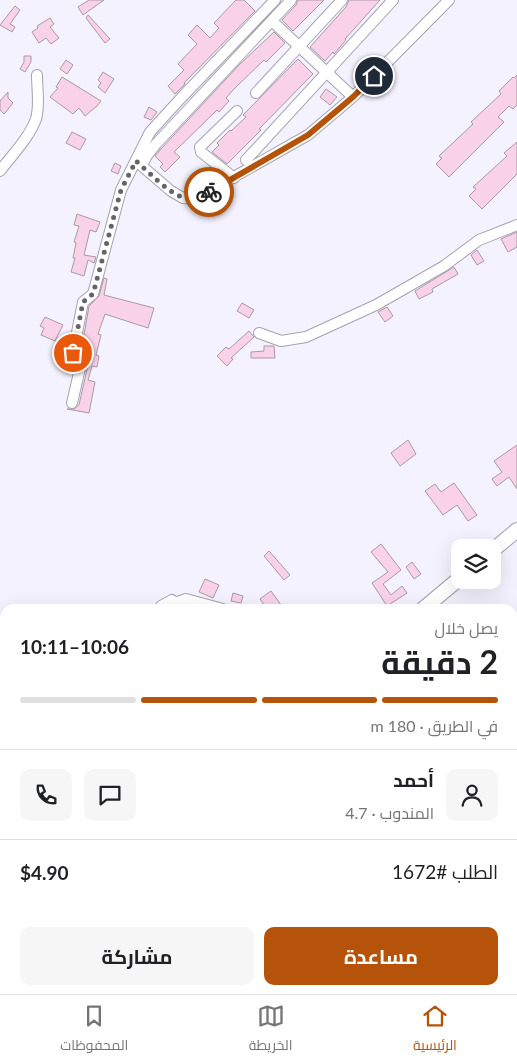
<!DOCTYPE html>
<html lang="ar">
<head>
<meta charset="utf-8">
<style>
  body { margin:0; font-family:Lato,Cairo,sans-serif; background:#f6f6f6; color:#202124; direction:rtl; height:100vh; display:flex; flex-direction:column; font-size:19px; white-space:nowrap }
  * { box-sizing:border-box; margin:0 }
  p { font-size:16px; color:#757577 }
  .icon { flex:none; width:28px; height:28px; fill:none; stroke:currentColor; stroke-width:2; stroke-linecap:round; stroke-linejoin:round }
  .map { position:relative; flex:1; overflow:hidden; direction:ltr }
  .drawer { position:absolute; left:0px; top:604px; width:518px; height:391px; display:flex; flex-direction:column; background:#fff; border-radius:15px 15px 0 0; box-shadow:0 5px 20px #0002; direction:rtl }
  .drawer>* { flex:none }
  .fabs { position:absolute; left:451px; top:539px; display:grid; gap:10px }
  .fabs a { display:grid; place-items:center; width:50px; height:50px; border-radius:10px; background:#fff; box-shadow:0 5px 20px #0002; font-size:25px }
  .pin { position:absolute; display:grid; place-items:center; width:42px; height:42px; color:#fff; margin:-21px; border:2px solid #fff; border-radius:50%; box-shadow:0 1px 5px #0007 }
  .courier { position:absolute; display:grid; place-items:center; width:50px; height:50px; margin:-25px; border:4px solid #b45309; border-radius:50%; background:#fff; color:#222; box-shadow:0 1px 6px #0007 }
  .overview em { font-style:normal; font-weight:700 }
  .overview div { display:flex; flex-direction:column-reverse }
  .overview { display:flex; align-items:center; justify-content:space-between; height:85px; padding:0 20px }
  h1 { font-size:32px; font-weight:700; line-height:38px }
  .bar { display:grid; grid-template-columns:repeat(4,1fr); gap:8px 5px; align-content:center; height:60px; padding:0 20px }
  .bar i { height:6px; border-radius:4px; background:#e0e0e0 }
  .bar .active { background:#b45309 }
  .bar p { grid-column:span 4 }
  .line { display:flex; align-items:center; gap:12px; padding:0 20px; border-top:1px solid #e0e0e0 }
  .line div { flex:1 }
  .round { display:grid; place-items:center; flex:none; width:52px; height:52px; border-radius:10px; background:#f6f6f6 }
  .button { display:flex; gap:10px; margin-top:auto; padding:10px 20px }
  .button a { flex:1; height:58px; border-radius:10px; background:#b45309; color:#fff; font-size:20px; font-weight:700; line-height:58px; text-align:center }
  .button a+a { background:#f6f6f6; color:#202124 }
  .menu { display:flex; justify-content:space-around; align-items:center; height:70px; border-top:1px solid #e0e0e0; background:#fff; font-size:14px; color:#757577 }
  .menu a { display:grid; justify-items:center; gap:2px }
  .menu .active { color:#b45309 }
  .map>svg:first-child { display:block }
</style>
</head>
<body>
<div class="map">
<svg width="517" height="994" viewBox="0 0 517 994">
  <rect width="100%" height="100%" fill="#f4f2fe"/>
  <path fill="#f9d2ea" stroke="#a89aa2" d="M 89,0 L 104,0 L 83,15 L 78,7 Z
    M 236,0 L 244,0 L 255,11 L 184,83 L 185,84 L 175,94 L 168,86 L 184,70 L 178,64 L 197,44 L 188,35 L 197,25 L 210,38 L 219,28 L 214,23 Z
    M 298,0 L 324,0 L 293,31 L 282,20 L 296,5 Z
    M 349,0 L 380,0 L 345,39 L 346,40 L 334,54 L 333,52 L 325,61 L 310,47 L 346,7 Z
    M 15,6 L 20,10 L 10,24 L 15,27 L 12,32 L 0,25 Z
    M 88,15 L 110,39 L 105,43 L 86,18 Z
    M 50,18 L 54,24 L 50,27 L 59,38 L 51,44 L 46,38 L 39,43 L 32,32 L 38,28 L 37,26 Z
    M 274,32 L 285,43 L 266,62 L 264,60 L 233,90 L 226,98 L 229,101 L 219,112 L 217,110 L 174,152 L 180,157 L 165,172 L 160,167 L 163,164 L 155,156 L 161,149 L 239,65 Z
    M 24,56 L 31,56 L 31,62 L 25,72 L 20,69 L 24,62 Z
    M 298,59 L 313,74 L 259,129 L 261,130 L 227,164 L 212,152 L 219,145 L 217,143 L 230,130 L 231,131 L 246,117 L 243,115 Z
    M 66,60 L 73,65 L 67,74 L 60,69 Z
    M 103,72 L 114,79 L 105,93 L 98,87 L 101,83 L 98,80 Z
    M 517,75 L 517,105 L 513,109 L 509,106 L 498,117 L 504,122 L 449,177 L 436,164 L 442,158 L 439,156 L 473,124 L 471,122 L 501,94 L 499,91 L 513,77 L 514,78 Z
    M 62,77 L 101,101 L 97,106 L 85,116 L 79,108 L 73,114 L 50,97 L 58,88 L 56,87 Z
    M 326,89 L 337,97 L 330,105 L 320,97 Z
    M 8,92 L 8,98 L 13,103 L 4,114 L 0,110 L 0,101 Z
    M 149,107 L 157,112 L 151,120 L 144,117 Z
    M 72,132 L 86,139 L 80,150 L 66,143 Z
    M 517,142 L 517,174 L 482,209 L 469,196 L 476,189 L 473,187 L 507,156 L 504,153 Z
    M 115,163 L 121,166 L 118,174 L 111,171 Z
    M 77,214 L 100,222 L 96,232 L 90,230 L 84,255 L 96,257 L 94,263 L 88,260 L 84,276 L 71,272 L 75,258 L 73,258 L 76,243 L 74,242 L 79,226 L 74,225 Z
    M 517,232 L 517,247 L 508,252 L 501,239 Z
    M 477,250 L 484,261 L 477,265 L 471,255 Z
    M 454,267 L 458,274 L 432,289 L 433,292 L 419,299 L 415,291 Z
    M 104,278 L 107,279 L 104,295 L 154,308 L 148,328 L 105,314 L 98,334 L 101,335 L 96,355 L 99,356 L 97,367 L 92,366 L 88,380 L 95,382 L 89,413 L 67,409 L 74,409 L 79,405 L 88,365 L 87,360 L 81,352 L 89,306 L 99,296 Z
    M 242,303 L 254,310 L 249,318 L 237,311 Z
    M 387,307 L 393,316 L 385,322 L 378,312 Z
    M 45,317 L 63,325 L 55,341 L 41,335 L 44,328 L 40,326 Z
    M 249,331 L 254,337 L 231,358 L 233,359 L 227,366 L 217,356 L 226,347 L 229,349 Z
    M 264,346 L 274,346 L 275,358 L 251,358 L 251,352 L 264,351 Z
    M 408,440 L 416,454 L 400,466 L 391,453 Z
    M 517,445 L 517,489 L 509,477 L 497,486 L 492,479 L 502,472 L 494,461 Z
    M 454,483 L 477,515 L 468,521 L 457,505 L 443,515 L 425,491 L 435,484 L 441,492 Z
    M 381,544 L 401,570 L 383,584 L 391,595 L 402,586 L 407,593 L 387,606 L 372,583 L 388,572 L 371,552 Z
    M 269,551 L 290,575 L 284,580 L 264,556 Z
    M 412,562 L 421,574 L 414,579 L 406,567 Z
    M 205,579 L 219,585 L 213,598 L 199,592 Z
    M 271,591 L 284,609 L 267,609 L 260,599 Z
    M 233,593 L 243,596 L 241,603 L 231,601 Z"/>
  <g fill="none" stroke-linecap="round" stroke-linejoin="round">
    <g stroke="#a5a3b1" stroke-width="12">
      <path id="minor" d="M 272,21 L 353,97
        M 256,93 L 342,0
        M 246,160 L 393,0
        M 136,161 L 171,191 L 183,198 L 195,199 L 308,135 L 353,97 L 449,0
        M 142,166 L 146,157 L 156,144 L 291,0
        M 0,171 C 12,155 29,138 36,119 C 40,105 37,89 37,75
        M 234,178 L 201,152 L 200,147 L 237,111
        M 259,333 L 281,341 L 306,337 L 376,305 L 444,266 L 479,240 L 517,225
        M 72,403 L 81,364 L 73,353 L 83,302 L 93,294 L 121,190 L 150,132 L 181,98 L 275,0
        M 160,609 L 161,606 L 172,600 L 175,603 L 186,599 L 223,609
        M 512,706 L 517,708
        M 217,990 L 218,994
        M 136,994 L 137,990"/>
    </g>
    <g stroke="#a5a3b1" stroke-width="16">
      <path id="major" d="M 492,551 L 517,530
        M 423,609 L 460,578
        M 314,994 L 314,990"/>
    </g>
    <g stroke="#a5a3b1" stroke-width="17">
      <path id="highway" d="M 0,872 L 5,872
        M 0,888 L 5,888
        M 512,906 L 517,906
        M 512,927 L 517,927"/>
    </g>
    <use href="#minor" stroke="#fff" stroke-width="10"/>
    <use href="#major" stroke="#fff" stroke-width="14"/>
    <use href="#highway" stroke="#fff" stroke-width="15"/>
  </g>
  <g fill="none" stroke-linecap="round" stroke-linejoin="round">
    <path stroke="#65646b" stroke-width="5" stroke-dasharray="0 9" d="M 73,353 L 83,302 L 93,294 L 121,190 L 136,161 C 149,172 177,203 195,199 C 199,198 205,194 209,192"/>
    <path stroke="#b45309" stroke-width="6" d="M 209,192 L 308,135 L 353,97 L 374,76"/>
  </g>
</svg>
<div class="fabs">
<a><svg class="icon" aria-label="layers" viewBox="0 0 24 24"><path d="M12 4l9 5-9 5-9-5zM3 14l9 5 9-5"/></svg></a>
</div>
<div class="pin" style="left:73px;top:353px;background:#ea580c"><svg class="icon" aria-label="bag" viewBox="0 0 24 24"><path d="M5 8h14l-1 12H6zM9 8a3 3 0 0 1 6 0"/></svg></div>
<div class="pin" style="left:374px;top:76px;background:#1f2937"><svg class="icon" aria-label="home" viewBox="0 0 24 24"><path d="M3 11l9-7 9 7M6 9v11h12V9"/></svg></div>
<div class="courier" style="left:209px;top:192px"><svg class="icon" aria-label="bike" viewBox="0 0 24 24"><circle cx="6" cy="16" r="4"/><circle cx="18" cy="16" r="4"/><path d="M6 16l4-8h5l3 8M10 8l3 8H6M13 5h3"/></svg></div>
<section class="drawer">
<div class="overview"><div><h1>2 دقيقة</h1><p>يصل خلال</p></div><em>10:06–10:11</em></div>
<div class="bar"><i class="active"></i><i class="active"></i><i class="active"></i><i></i><p>في الطريق · 180 m</p></div>
<div class="line" style="height:90px"><a class="round"><svg class="icon" aria-label="person" viewBox="0 0 24 24"><circle cx="12" cy="8" r="4"/><path d="M4 21q1-7 8-7t8 7"/></svg></a><div><b>أحمد</b><p>المندوب · 4.7</p></div><a class="round"><svg class="icon" aria-label="chat" viewBox="0 0 24 24"><path d="M4 5h16v11H9l-5 4z"/></svg></a><a class="round"><svg class="icon" aria-label="phone" viewBox="0 0 24 24"><path d="M5 4h4l2 5-3 2q2 4 5 5l2-3 5 2v4C11 20 4 13 5 4z"/></svg></a></div>
<div class="line" style="height:65px"><div>الطلب #1672</div><b>$4.90</b></div>
<div class="button"><a>مساعدة</a><a>مشاركة</a></div>
</section>
</div>
<nav class="menu">
<a class="active"><svg class="icon" aria-label="home" viewBox="0 0 24 24"><path d="M3 11l9-7 9 7M6 9v11h12V9"/></svg>الرئيسية</a>
<a><svg class="icon" aria-label="map" viewBox="0 0 24 24"><path d="M3 6l6-2 6 2 6-2v14l-6 2-6-2-6 2zM9 4v14M15 6v14"/></svg>الخريطة</a>
<a><svg class="icon" aria-label="saved" viewBox="0 0 24 24"><path d="M7 4h10v16l-5-4-5 4z"/></svg>المحفوظات</a>
</nav>
</body>
</html>
